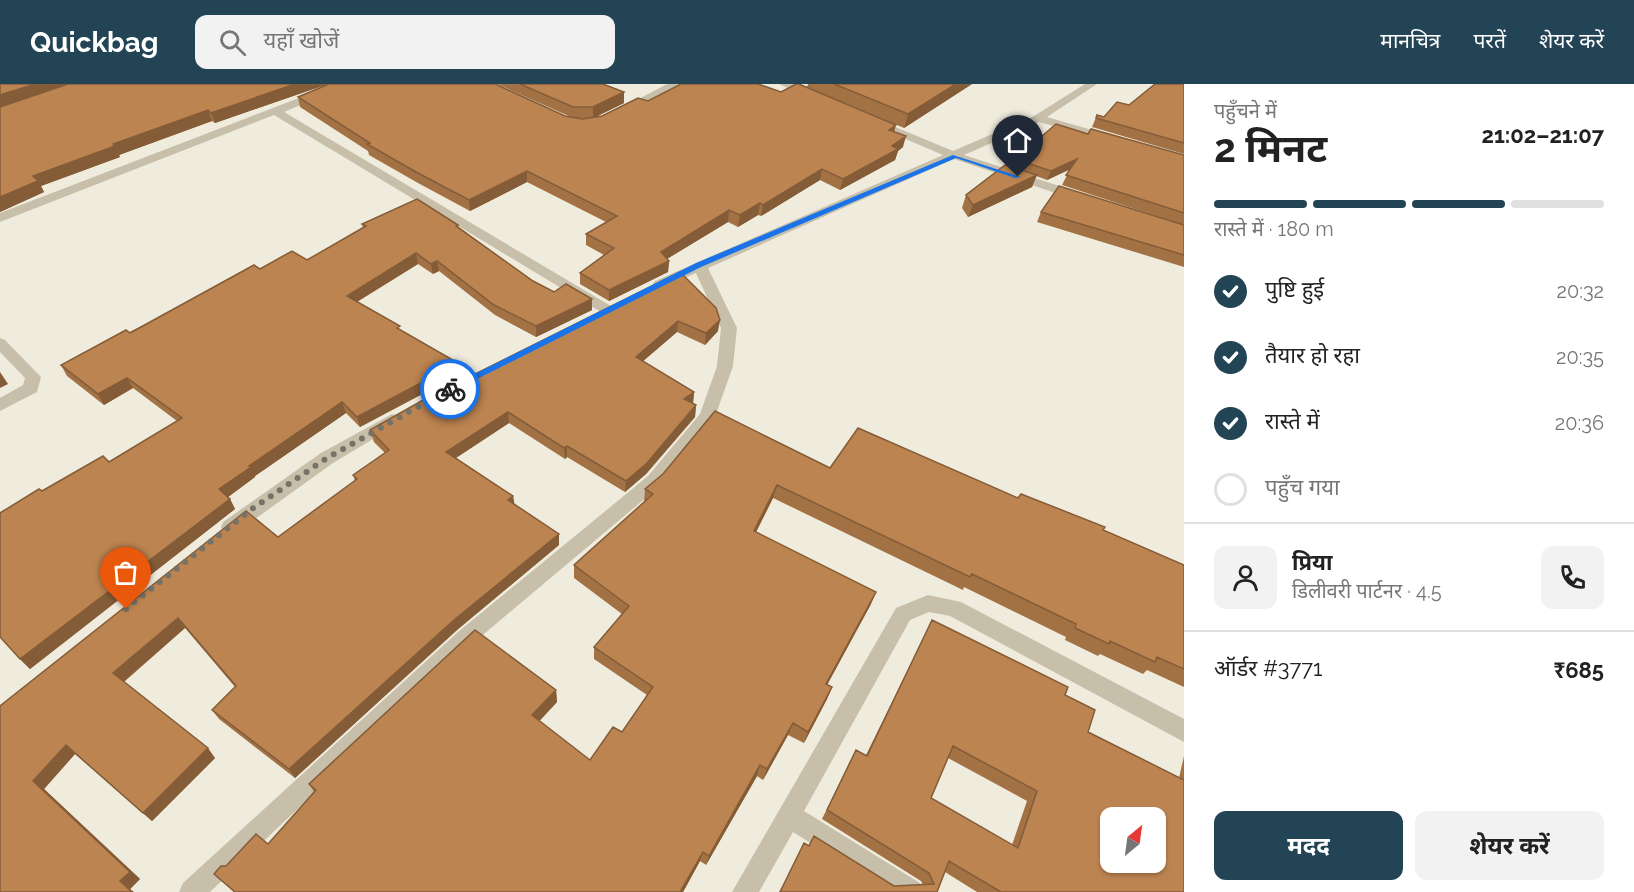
<!DOCTYPE html>
<html lang="hi">
<head>
<meta charset="utf-8">
<style>
  body { margin:0; font-family:Raleway,"Noto Sans Devanagari",sans-serif; background:#f2f2f2; color:#222; height:100vh; display:flex; flex-direction:column; font-size:22px; white-space:nowrap }
  * { box-sizing:border-box; margin:0 }
  p { font-size:20px; color:#767676 }
  .icon { flex:none; width:33px; height:33px; fill:none; stroke:currentColor; stroke-width:2; stroke-linecap:round; stroke-linejoin:round }
  .map { position:relative; flex:1; overflow:hidden }
  .sheet { display:flex; flex-direction:column; background:#fff; width:450px }
  .sheet>* { flex:none }
  .needle { width:39px; rotate:29deg }
  .fabs { position:absolute; left:1100px; top:723px; display:grid; gap:12px }
  .fabs a { display:grid; place-items:center; width:66px; height:66px; border-radius:12px; background:#fff; box-shadow:0 2px 4px #0004; font-size:30px }
  .pin { position:absolute; display:grid; place-items:center; width:51px; height:51px; color:#fff; margin:-62px -26px; border-radius:50% 50% 50% 0; rotate:-45deg; box-shadow:0 0 6px #0007 }
  .pin .icon { rotate:45deg }
  .courier { position:absolute; display:grid; place-items:center; width:60px; height:60px; margin:-30px; border:4px solid #1a73e8; border-radius:50%; background:#fff; color:#222; box-shadow:0 2px 8px #0007 }
  .overview em { font-style:normal; font-weight:700 }
  .overview div { display:flex; flex-direction:column-reverse }
  .overview { display:flex; align-items:center; justify-content:space-between; height:102px; padding:0 30px }
  h1 { font-size:39px; font-weight:700; line-height:45px }
  .bar { display:grid; grid-template-columns:repeat(4,1fr); gap:9px 6px; align-content:center; height:72px; padding:0 30px }
  .bar i { height:8px; border-radius:4px; background:#e0e0e0 }
  .bar .active { background:#224454 }
  .bar p { grid-column:span 4 }
  .line { display:flex; align-items:center; gap:15px; padding:0 30px; border-top:2px solid #e0e0e0 }
  .line div { flex:1 }
  .round { display:grid; place-items:center; flex:none; width:63px; height:63px; border-radius:12px; background:#f2f2f2 }
  ol { padding:0 30px; list-style:none }
  li { display:flex; align-items:center; gap:18px; height:66px }
  li p { margin-inline-start:auto }
  li .icon { padding:6px; border-radius:50%; background:#224454; color:#fff; stroke-width:4 }
  li:last-child { color:#767676 }
  li i { width:33px; height:33px; border:3px solid #e0e0e0; border-radius:50% }
  .primary-button { display:flex; gap:12px; margin-top:auto; padding:12px 30px }
  .primary-button a { flex:1; height:69px; border-radius:12px; background:#224454; color:#fff; font-size:24px; font-weight:700; line-height:69px; text-align:center }
  .primary-button a+a { background:#f2f2f2; color:#222 }
  header { display:flex; align-items:center; gap:36px; box-sizing:border-box; height:84px; padding:0 30px; background:#224454; color:#fff }
  header strong { font-size:28px }
  nav { display:flex; gap:33px; margin-inline-start:auto; font-size:21px }
  .search { width:420px; height:54px; background:#f2f2f2; display:flex; align-items:center; gap:15px; box-sizing:border-box; padding:0 21px; border-radius:12px; color:#767676; font-size:22px }
  main { display:flex; flex:1; min-height:0 }
  .map>svg:first-child { display:block }
</style>
</head>
<body>
<header>
<strong>Quickbag</strong>
<div class="search"><svg class="icon" aria-label="search" viewBox="0 0 24 24"><circle cx="10" cy="10" r="6"/><path d="M15 15l6 6"/></svg>यहाँ खोजें</div>
<nav><a>मानचित्र</a><a>परतें</a><a>शेयर करें</a></nav>
</header>
<main>
<div class="map">
<svg width="1184" height="808" viewBox="0 0 1184 808">
  <rect width="100%" height="100%" fill="#f0ecdd"/>
  <g fill="none" stroke-linecap="round" stroke-linejoin="round">
    <path fill="#c7bfaa" fill-rule="evenodd" d="M 335,0 L 350,0 L 284,28 L 611,222 L 613,225 L 611,228 L 601,228 L 274,31 L 0,138 L 0,129 Z
      M 667,0 L 680,0 L 626,29 L 618,29 L 616,27 Z
      M 779,0 L 793,0 L 818,12 L 813,15 L 809,14 Z
      M 1085,0 L 1097,0 L 1047,33 L 1116,53 L 1116,57 L 1108,57 L 1039,38 L 964,71 L 1084,110 L 1086,113 L 1084,116 L 1076,116 L 954,75 L 708,184 L 737,244 L 733,282 L 714,336 L 660,402 L 472,560 L 210,808 L 179,808 L 183,799 L 458,548 L 648,392 L 700,330 L 717,282 L 721,244 L 696,189 L 660,204 L 655,203 L 653,200 L 655,197 L 943,71 L 868,39 L 868,35 L 876,35 L 953,67 L 1034,32 Z
      M 0,254 L 5,256 L 41,293 L 37,308 L 0,327 L 0,314 L 23,301 L 25,294 L 0,268 Z
      M 392,330 L 398,332 L 400,336 L 398,340 L 333,379 L 237,448 L 230,450 L 223,448 L 221,443 L 223,438 L 321,369 Z
      M 928,511 L 961,518 L 1184,635 L 1184,658 L 950,532 L 929,528 L 910,536 L 804,727 L 920,799 L 924,808 L 888,808 L 793,748 L 759,808 L 732,808 L 896,524 Z"/>
  </g>
  <path fill="#a27245" fill-rule="evenodd" d="M 0,0 L 328,0 L 215,39 L 212,37 L 119,71 L 120,73 L 41,102 L 44,108 L 0,128 Z
    M 497,0 L 603,0 L 624,19 L 594,34 L 602,32 L 648,17 L 781,8 L 807,3 L 808,0 L 972,0 L 904,44 L 843,18 L 894,48 L 903,63 L 898,67 L 895,76 L 840,106 L 820,96 L 761,132 L 758,131 L 738,143 L 728,138 L 667,175 L 669,177 L 668,188 L 609,217 L 580,200 L 580,189 L 604,171 L 586,161 L 586,150 L 606,138 L 527,98 L 470,127 L 418,99 L 369,71 L 368,67 L 300,23 L 298,13 L 565,32 L 582,35 L 593,34 L 573,34 Z
    M 1184,0 L 1184,70 L 1092,43 L 1097,31 L 1104,33 L 1129,21 L 1149,6 Z
    M 1088,50 L 1184,71 L 1184,141 L 1062,101 L 1070,85 L 1047,96 L 1036,92 L 1032,103 L 968,133 L 962,124 L 966,111 L 1012,83 L 1015,75 Z
    M 1041,128 L 1184,141 L 1184,183 L 1037,138 Z
    M 362,140 L 458,141 L 459,143 L 533,197 L 592,226 L 536,253 L 495,231 L 439,187 L 433,190 L 418,180 L 357,218 L 401,247 L 458,279 L 460,290 L 360,343 L 346,329 L 255,392 L 255,393 L 228,413 L 230,415 L 235,425 L 30,585 L 20,575 L 42,407 L 109,378 L 177,337 L 133,304 L 104,321 L 67,292 L 61,281 L 260,185 L 307,176 L 363,144 Z
    M 680,188 L 718,247 L 705,261 L 677,248 L 643,277 L 694,308 L 693,319 L 696,321 L 695,333 L 646,390 L 625,408 L 567,373 L 565,375 L 509,339 L 456,374 L 513,412 L 514,420 L 559,461 L 457,546 L 295,694 L 219,635 L 212,626 L 235,603 L 185,544 L 124,598 L 215,674 L 152,737 L 75,670 L 44,705 L 140,795 L 130,805 L 0,808 L 0,622 L 278,453 L 355,397 L 353,391 L 385,369 L 374,358 L 370,346 Z
    M 830,384 L 1018,414 L 1103,446 L 1184,481 L 1184,603 L 1147,586 L 1143,590 L 1100,570 L 1098,572 L 1065,556 L 1066,553 L 964,503 L 963,506 L 773,414 L 756,448 L 871,520 L 827,601 L 832,603 L 827,615 L 804,659 L 788,651 L 763,696 L 757,692 L 706,781 L 700,777 L 683,808 L 234,808 L 214,790 L 268,760 L 314,708 L 309,700 L 556,606 L 557,618 L 539,637 L 590,676 L 622,648 L 647,611 L 594,575 L 594,563 L 622,530 L 574,494 L 574,481 L 644,418 L 645,405 Z
    M 932,536 L 1065,611 L 1088,648 L 1179,694 L 1184,672 L 1184,808 L 977,808 L 945,788 L 937,808 L 779,808 L 814,752 L 894,802 L 923,801 L 921,797 L 822,735 L 856,666 L 866,671 ZM 948,674 L 1027,717 L 1012,761 L 931,714 Z"/>
  <path fill="#845c38" d="M 35,0 L 73,0 L 0,24 L 0,11 Z
    M 295,0 L 328,0 L 215,39 L 211,29 Z
    M 956,0 L 972,0 L 904,44 L 908,30 Z
    M 624,8 L 624,19 L 593,34 L 593,23 Z
    M 208,26 L 212,37 L 119,71 L 120,73 L 41,102 L 44,108 L 0,128 L 0,113 L 33,92 L 113,60 Z
    M 896,41 L 893,52 L 889,46 Z
    M 906,52 L 903,63 L 898,67 L 895,76 L 840,106 L 843,95 Z
    M 1077,75 L 1073,84 L 1047,96 L 1051,87 Z
    M 822,85 L 820,96 L 761,132 L 763,121 Z
    M 527,87 L 527,98 L 470,127 L 469,116 Z
    M 1037,91 L 1032,103 L 968,133 L 973,121 Z
    M 760,119 L 758,131 L 738,143 L 740,131 Z
    M 729,126 L 728,138 L 660,179 L 661,168 Z
    M 416,169 L 418,180 L 350,222 L 347,212 Z
    M 437,177 L 439,187 L 433,190 L 431,180 Z
    M 669,177 L 668,188 L 609,217 L 609,206 Z
    M 592,215 L 592,226 L 536,253 L 536,242 Z
    M 720,236 L 718,247 L 705,261 L 706,249 Z
    M 678,237 L 677,248 L 635,284 L 636,273 Z
    M 458,279 L 460,290 L 360,343 L 357,333 Z
    M 0,288 L 8,300 L 0,304 Z
    M 127,294 L 133,304 L 104,321 L 98,310 Z
    M 694,308 L 693,320 L 684,315 Z
    M 342,318 L 346,329 L 255,392 L 255,393 L 224,416 L 219,405 L 249,382 Z
    M 696,321 L 695,333 L 646,390 L 625,408 L 626,397 Z
    M 508,328 L 509,339 L 448,379 L 446,368 Z
    M 567,362 L 567,373 L 565,375 L 564,364 Z
    M 777,401 L 773,414 L 750,460 L 754,447 Z
    M 513,412 L 515,423 L 508,416 Z
    M 230,415 L 235,425 L 30,585 L 20,575 Z
    M 559,450 L 559,461 L 457,546 L 295,694 L 289,685 L 454,536 Z
    M 876,508 L 871,520 L 821,612 L 826,600 Z
    M 178,534 L 185,544 L 122,599 L 113,589 Z
    M 832,603 L 827,615 L 804,659 L 808,648 Z
    M 556,606 L 557,618 L 534,643 L 532,631 Z
    M 793,639 L 788,651 L 763,696 L 767,685 Z
    M 66,661 L 75,670 L 44,705 L 140,795 L 130,805 L 134,808 L 132,808 L 120,797 L 33,697 Z
    M 208,664 L 215,674 L 152,737 L 143,729 Z
    M 760,681 L 757,692 L 706,781 L 709,772 Z
    M 703,768 L 700,777 L 683,808 L 680,808 Z"/>
  <path fill="#bc8450" stroke="#845c38" stroke-width="1.5" fill-rule="evenodd" d="M 0,0 L 35,0 L 0,11 Z
    M 68,0 L 295,0 L 211,29 L 208,26 L 113,60 L 115,62 L 33,92 L 38,97 L 0,113 L 0,23 Z
    M 329,0 L 495,0 L 565,32 L 582,35 L 602,32 L 638,14 L 648,17 L 681,0 L 758,0 L 781,8 L 796,0 L 799,0 L 896,41 L 889,46 L 906,52 L 892,62 L 898,65 L 843,95 L 822,85 L 763,121 L 760,119 L 740,131 L 729,126 L 661,168 L 669,177 L 609,206 L 580,189 L 614,164 L 586,150 L 617,132 L 527,87 L 469,116 L 416,88 L 367,60 L 370,59 L 298,13 Z
    M 520,0 L 603,0 L 624,8 L 593,23 L 573,23 Z
    M 834,0 L 956,0 L 908,30 Z
    M 1155,0 L 1184,0 L 1184,59 L 1096,34 L 1097,31 L 1104,33 L 1117,18 L 1129,21 Z
    M 1056,40 L 1088,50 L 1091,45 L 1184,71 L 1184,129 L 1066,91 L 1077,75 L 1051,87 L 1015,75 Z
    M 1005,81 L 1037,91 L 973,121 L 966,111 Z
    M 1059,102 L 1184,141 L 1184,171 L 1041,128 Z
    M 417,115 L 458,141 L 456,142 L 533,197 L 554,208 L 566,200 L 592,215 L 536,242 L 494,221 L 437,177 L 431,180 L 416,169 L 347,212 L 400,242 L 397,244 L 458,279 L 357,333 L 342,318 L 249,382 L 251,383 L 219,405 L 230,415 L 20,575 L 0,553 L 0,429 L 39,405 L 42,407 L 103,372 L 109,378 L 182,334 L 127,294 L 98,310 L 61,281 L 126,246 L 130,249 L 254,181 L 260,185 L 292,167 L 307,176 L 366,142 L 362,140 Z
    M 680,188 L 716,224 L 720,236 L 706,249 L 678,237 L 636,273 L 694,308 L 684,315 L 696,321 L 647,379 L 626,397 L 567,362 L 564,364 L 508,328 L 446,368 L 513,412 L 508,416 L 559,450 L 454,536 L 289,685 L 212,626 L 236,602 L 178,534 L 113,589 L 208,664 L 143,729 L 66,661 L 33,697 L 130,788 L 120,797 L 132,808 L 0,808 L 0,622 L 246,427 L 278,453 L 357,395 L 353,391 L 389,366 L 370,346 L 425,315 Z
    M 715,327 L 830,384 L 858,344 L 1018,414 L 1021,410 L 1105,443 L 1103,446 L 1184,481 L 1184,585 L 1157,573 L 1155,578 L 1110,557 L 1109,560 L 1075,544 L 1076,540 L 972,490 L 970,493 L 777,401 L 754,447 L 876,508 L 826,600 L 832,603 L 808,648 L 793,639 L 767,685 L 760,681 L 709,772 L 703,768 L 680,808 L 235,808 L 214,790 L 221,782 L 226,782 L 256,750 L 268,760 L 316,706 L 309,700 L 475,546 L 556,606 L 532,631 L 590,676 L 613,643 L 622,648 L 653,603 L 594,563 L 629,522 L 574,481 L 653,410 L 645,405 L 663,390 Z
    M 932,536 L 1068,603 L 1065,611 L 1095,626 L 1088,648 L 1184,696 L 1184,808 L 1001,808 L 949,777 L 937,808 L 780,808 L 804,759 L 809,762 L 814,752 L 894,802 L 934,800 L 929,789 L 827,726 L 856,666 L 867,672 ZM 953,662 L 1037,707 L 1018,764 L 931,714 ZM 1110,734 L 1155,734 L 1155,778 L 1110,778 Z"/>
  <path fill="#1a73e8" d="M 953,71 L 1021,93 L 1015,94 L 956,74 L 701,183 L 453,307 L 445,305 L 696,179 Z"/>
  <g fill="none" stroke-linecap="round" stroke-linejoin="round">
    <path stroke="#767268" stroke-width="6" stroke-dasharray="0 10.8" d="M 126,525 L 252,425 L 327,374 L 450,305"/>
  </g>
</svg>
<div class="fabs">
<a><svg class="needle" viewBox="-14 -14 28 28"><path d="M0-13l5 13h-10z" fill="#e53935"/><path d="M0 13l5-13h-10z" fill="#767676"/></svg></a>
</div>
<div class="pin" style="left:126px;top:525px;background:#ea580c"><svg class="icon" aria-label="bag" viewBox="0 0 24 24"><path d="M5 8h14l-1 12H6zM9 8a3 3 0 0 1 6 0"/></svg></div>
<div class="pin" style="left:1018px;top:93px;background:#1f2937"><svg class="icon" aria-label="home" viewBox="0 0 24 24"><path d="M3 11l9-7 9 7M6 9v11h12V9"/></svg></div>
<div class="courier" style="left:450px;top:305px"><svg class="icon" aria-label="bike" viewBox="0 0 24 24"><circle cx="6" cy="16" r="4"/><circle cx="18" cy="16" r="4"/><path d="M6 16l4-8h5l3 8M10 8l3 8H6M13 5h3"/></svg></div>
</div>
<section class="sheet">
<div class="overview"><div><h1>2 मिनट</h1><p>पहुँचने में</p></div><em>21:02–21:07</em></div>
<div class="bar"><i class="active"></i><i class="active"></i><i class="active"></i><i></i><p>रास्ते में · 180 m</p></div>
<ol>
<li><svg class="icon" aria-label="check" viewBox="0 0 24 24"><path d="M5 12l5 5 9-10"/></svg>पुष्टि हुई<p>20:32</p></li>
<li><svg class="icon" aria-label="check" viewBox="0 0 24 24"><path d="M5 12l5 5 9-10"/></svg>तैयार हो रहा<p>20:35</p></li>
<li><svg class="icon" aria-label="check" viewBox="0 0 24 24"><path d="M5 12l5 5 9-10"/></svg>रास्ते में<p>20:36</p></li>
<li><i></i>पहुँच गया</li>
</ol>
<div class="line" style="height:108px"><a class="round"><svg class="icon" aria-label="person" viewBox="0 0 24 24"><circle cx="12" cy="8" r="4"/><path d="M4 21q1-7 8-7t8 7"/></svg></a><div><b>प्रिया</b><p>डिलीवरी पार्टनर · 4.5</p></div><a class="round"><svg class="icon" aria-label="phone" viewBox="0 0 24 24"><path d="M5 4h4l2 5-3 2q2 4 5 5l2-3 5 2v4C11 20 4 13 5 4z"/></svg></a></div>
<div class="line" style="height:78px"><div>ऑर्डर #3771</div><b>₹685</b></div>
<div class="primary-button"><a>मदद</a><a>शेयर करें</a></div>
</section>
</main>
</body>
</html>
